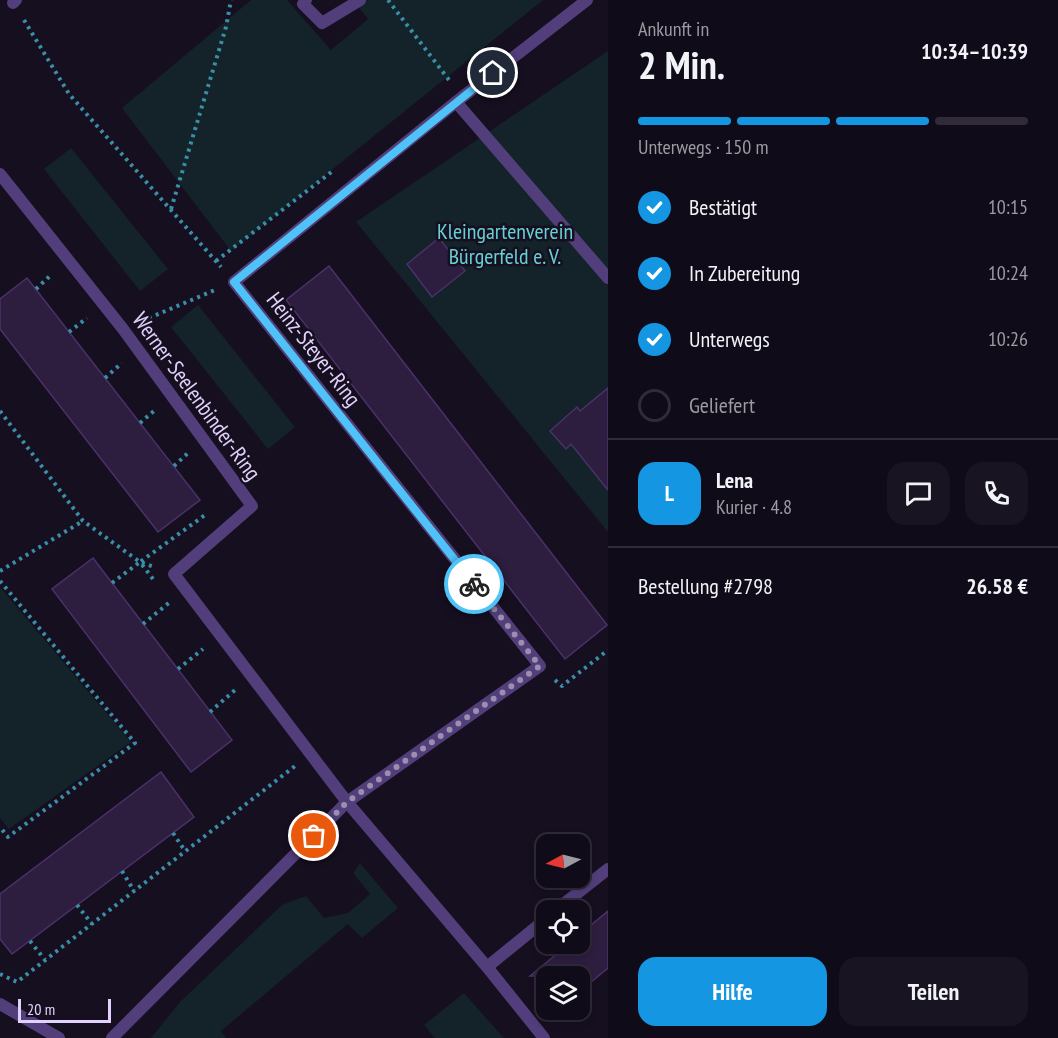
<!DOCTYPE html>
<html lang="de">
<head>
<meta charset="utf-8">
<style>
  body { margin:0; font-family:"PT Sans Narrow",sans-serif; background:#191421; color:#f1f3f6; height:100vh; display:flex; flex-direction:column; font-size:22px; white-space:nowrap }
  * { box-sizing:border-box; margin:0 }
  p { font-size:20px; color:#9c9ba2 }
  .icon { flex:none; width:33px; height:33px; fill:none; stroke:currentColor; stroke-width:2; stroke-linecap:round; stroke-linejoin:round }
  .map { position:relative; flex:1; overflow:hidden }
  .drawer { display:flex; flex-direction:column; background:#100b18; width:450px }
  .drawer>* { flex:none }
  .needle { width:39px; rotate:263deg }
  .controls { position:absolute; left:536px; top:834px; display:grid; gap:12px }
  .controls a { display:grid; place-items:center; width:54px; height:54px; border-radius:12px; background:#100b18; box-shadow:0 3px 9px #0003,0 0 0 2px #302b37; font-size:30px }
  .scale { position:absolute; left:18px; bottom:15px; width:93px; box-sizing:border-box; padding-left:6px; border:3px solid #e2d2fb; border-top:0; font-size:16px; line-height:21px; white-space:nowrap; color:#e2d2fb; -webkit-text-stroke:4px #160f20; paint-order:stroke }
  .pin { position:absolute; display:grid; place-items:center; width:51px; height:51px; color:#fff; margin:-26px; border:3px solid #fff; border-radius:50%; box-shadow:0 2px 6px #0007 }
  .courier { position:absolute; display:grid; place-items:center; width:60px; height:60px; margin:-30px; border:4px solid #4fc3f7; border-radius:50%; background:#fff; color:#222; box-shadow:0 2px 8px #0007 }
  .overview em { font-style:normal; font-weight:600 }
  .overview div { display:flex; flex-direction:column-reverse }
  .overview { display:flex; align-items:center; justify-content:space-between; height:102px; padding:0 30px }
  h1 { font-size:39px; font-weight:600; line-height:45px }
  .bar { display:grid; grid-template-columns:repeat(4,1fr); gap:9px 6px; align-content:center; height:72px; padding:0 30px }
  .bar i { height:8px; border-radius:4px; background:#302b37 }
  .bar .selected { background:#1596e3 }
  .bar p { grid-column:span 4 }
  .line { display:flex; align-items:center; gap:15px; padding:0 30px; border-top:2px solid #302b37 }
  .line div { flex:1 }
  .round { display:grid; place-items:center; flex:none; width:63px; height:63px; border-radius:18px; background:#191421 }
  ol { padding:0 30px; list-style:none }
  li { display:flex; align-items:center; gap:18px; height:66px }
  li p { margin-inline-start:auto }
  li .icon { padding:6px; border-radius:50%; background:#1596e3; color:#fff; stroke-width:4 }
  li:last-child { color:#9c9ba2 }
  li i { width:33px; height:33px; border:3px solid #302b37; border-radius:50% }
  .action { display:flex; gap:12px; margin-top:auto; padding:12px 30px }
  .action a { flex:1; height:69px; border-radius:18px; background:#1596e3; color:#fff; font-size:24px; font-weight:600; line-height:69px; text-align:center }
  .action a+a { background:#191421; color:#f1f3f6 }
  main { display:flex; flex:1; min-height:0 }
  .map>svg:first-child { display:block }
</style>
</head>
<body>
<main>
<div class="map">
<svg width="608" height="1038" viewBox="0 0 608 1038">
  <rect width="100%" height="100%" fill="#160f20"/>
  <path fill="#132329" d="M 251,0 L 287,0 L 331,50 L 368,19 L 353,0 L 543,0 L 231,251 L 122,108 Z
    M 608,51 L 608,532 L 356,222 Z
    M 71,148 L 168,269 L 140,291 L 44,169 Z
    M 198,305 L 295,427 L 268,449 L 171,327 Z
    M 0,587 L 131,742 L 9,829 L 0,818 Z
    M 360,863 L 398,908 L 362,938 L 348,924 L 221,1031 L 226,1038 L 151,1038 L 181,1001 L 282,905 L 306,896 L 324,918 L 348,913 L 370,894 L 353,873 Z
    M 464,993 L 504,1038 L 435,1038 L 424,1025 Z"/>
  <path fill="#2d1d3f" stroke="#4b3169" stroke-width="1.5" d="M 439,238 L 465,271 L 432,297 L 407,264 Z
    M 329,266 L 607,625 L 565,659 L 286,300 Z
    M 27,278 L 200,500 L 158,532 L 0,329 L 0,299 Z
    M 608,388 L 608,490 L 571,444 L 566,449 L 550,431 L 577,407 L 580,411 Z
    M 93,558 L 232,740 L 191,772 L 52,589 Z
    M 161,772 L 194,817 L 12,954 L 0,939 L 0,894 Z
    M 608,911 L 608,968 L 579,992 L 579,976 L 530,976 L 569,944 L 579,944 L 579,935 Z"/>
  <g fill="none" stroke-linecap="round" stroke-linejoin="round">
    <path stroke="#398fa7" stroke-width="4" stroke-dasharray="3 4.5" stroke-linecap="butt" d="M 388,0 L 449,80
      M 24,20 L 69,94 L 221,267
      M 171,209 L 226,27 L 231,0
      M 216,261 L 334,170
      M 36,289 L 52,274
      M 142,321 L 215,290
      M 69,332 L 87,318
      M 105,378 L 122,363
      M 0,411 L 83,521 L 140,562 L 154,567
      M 140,423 L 155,410
      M 174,466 L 188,453
      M 0,571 L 83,521
      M 153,579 L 140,562 L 205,515
      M 0,581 L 135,743 L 8,837 L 0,827
      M 112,583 L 140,562
      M 143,624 L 170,602
      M 178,669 L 203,649
      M 555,680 L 562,686 L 608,650
      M 210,712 L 235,690
      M 173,833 L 185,851
      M 122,871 L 134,891
      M 77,905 L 92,924
      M 30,941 L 45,960
      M 0,974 L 17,982 L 295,766"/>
    <path stroke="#513e7a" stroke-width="12" d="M 13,3 L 16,0
      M 347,802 L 487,967 L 544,1038
      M 556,910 L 608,869
      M 487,967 L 546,919"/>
    <path stroke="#513e7a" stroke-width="12" d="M 306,0 L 303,4 L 322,23 L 360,0
      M 456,102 L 608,278
      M 0,174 L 123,329 L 252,506 L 174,574 L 347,802
      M 0,1004 L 59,1038
      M 112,1038 L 347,802 L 540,666 L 234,282 L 456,102 L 587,0"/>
  </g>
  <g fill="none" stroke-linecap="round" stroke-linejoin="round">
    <path stroke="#9b8eae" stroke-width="6" stroke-dasharray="0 10.8" d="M 314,836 L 347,802 L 540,666 L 474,584"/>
    <path stroke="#4fc3f7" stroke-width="8" d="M 474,584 L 234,282 L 493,73"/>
  </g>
  <g text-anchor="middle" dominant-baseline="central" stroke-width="5" stroke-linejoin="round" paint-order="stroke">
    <g font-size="22" fill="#65d1d4" stroke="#160f20">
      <text x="505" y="231">Kleingartenverein<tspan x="505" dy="25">Bürgerfeld e. V.</tspan></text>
    </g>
    <g font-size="22" fill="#e2d2fb" stroke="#160f20">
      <text transform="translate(314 349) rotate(52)">Heinz-Steyer-Ring</text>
      <text transform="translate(197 396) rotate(54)">Werner-Seelenbinder-Ring</text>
    </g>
  </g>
</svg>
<div class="controls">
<a><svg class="needle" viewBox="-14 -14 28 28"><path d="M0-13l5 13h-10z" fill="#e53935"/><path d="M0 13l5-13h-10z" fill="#9c9ba2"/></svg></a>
<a><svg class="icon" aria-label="locate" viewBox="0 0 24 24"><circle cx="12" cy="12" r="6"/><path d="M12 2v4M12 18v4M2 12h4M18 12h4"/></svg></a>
<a><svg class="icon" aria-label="layers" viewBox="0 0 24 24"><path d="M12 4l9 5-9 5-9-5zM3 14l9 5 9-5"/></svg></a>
</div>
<div class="scale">20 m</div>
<div class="pin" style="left:314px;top:836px;background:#ea580c"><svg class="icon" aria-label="bag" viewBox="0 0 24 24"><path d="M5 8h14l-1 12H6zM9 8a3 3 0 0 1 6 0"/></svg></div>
<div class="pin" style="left:493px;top:73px;background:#1f2937"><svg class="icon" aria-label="home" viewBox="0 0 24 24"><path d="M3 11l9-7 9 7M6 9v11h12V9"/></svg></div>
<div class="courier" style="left:474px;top:584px"><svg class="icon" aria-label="bike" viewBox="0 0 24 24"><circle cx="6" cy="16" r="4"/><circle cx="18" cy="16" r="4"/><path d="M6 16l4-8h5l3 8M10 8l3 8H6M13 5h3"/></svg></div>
</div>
<section class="drawer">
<div class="overview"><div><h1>2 Min.</h1><p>Ankunft in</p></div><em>10:34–10:39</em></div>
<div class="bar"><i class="selected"></i><i class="selected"></i><i class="selected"></i><i></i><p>Unterwegs · 150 m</p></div>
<ol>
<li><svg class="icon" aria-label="check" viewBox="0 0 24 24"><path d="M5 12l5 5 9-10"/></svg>Bestätigt<p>10:15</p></li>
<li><svg class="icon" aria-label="check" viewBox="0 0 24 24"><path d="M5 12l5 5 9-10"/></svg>In Zubereitung<p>10:24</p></li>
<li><svg class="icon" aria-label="check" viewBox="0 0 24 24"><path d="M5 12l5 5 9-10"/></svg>Unterwegs<p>10:26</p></li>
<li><i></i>Geliefert</li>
</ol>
<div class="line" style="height:108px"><b class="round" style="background:#1596e3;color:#fff">L</b><div><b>Lena</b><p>Kurier · 4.8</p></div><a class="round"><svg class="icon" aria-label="chat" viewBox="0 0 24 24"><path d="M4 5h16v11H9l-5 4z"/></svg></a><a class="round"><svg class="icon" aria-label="phone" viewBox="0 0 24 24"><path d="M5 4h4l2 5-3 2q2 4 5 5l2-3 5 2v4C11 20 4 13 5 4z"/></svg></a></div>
<div class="line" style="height:78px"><div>Bestellung #2798</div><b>26.58 €</b></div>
<div class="action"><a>Hilfe</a><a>Teilen</a></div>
</section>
</main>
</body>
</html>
